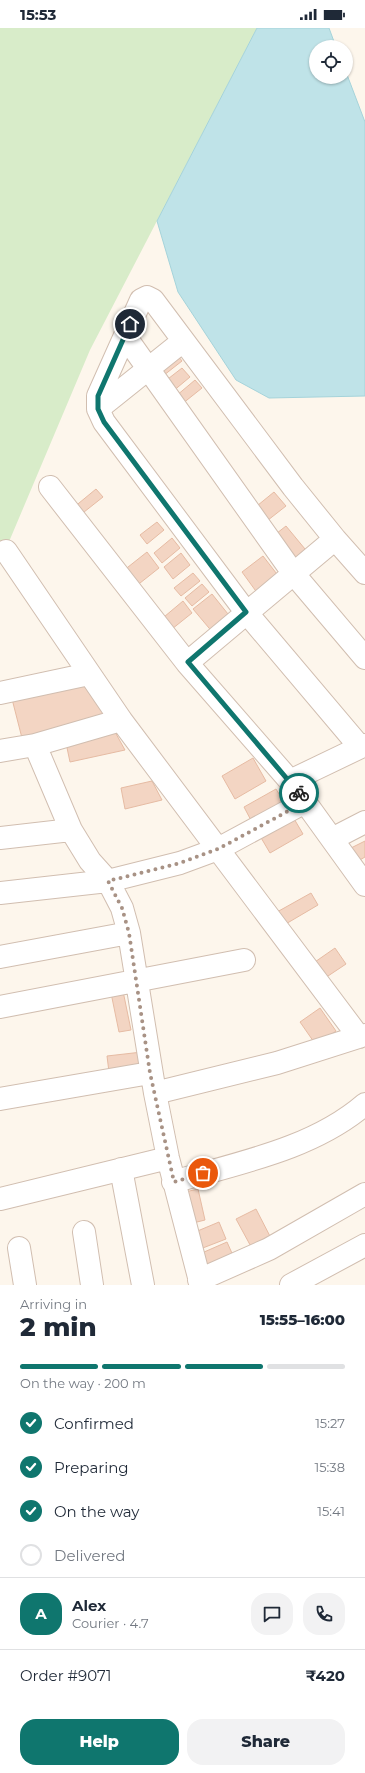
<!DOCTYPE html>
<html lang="en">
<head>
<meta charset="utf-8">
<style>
  body { margin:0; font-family:Montserrat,sans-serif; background:#f2f2f3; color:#1f2937; height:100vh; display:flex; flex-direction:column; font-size:15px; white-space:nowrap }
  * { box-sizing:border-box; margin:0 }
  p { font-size:13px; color:#747a83 }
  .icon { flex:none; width:22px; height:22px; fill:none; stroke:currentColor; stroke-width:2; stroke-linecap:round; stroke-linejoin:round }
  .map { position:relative; height:1257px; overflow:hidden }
  .side { display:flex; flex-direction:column; background:#fff; flex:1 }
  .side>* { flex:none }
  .buttons { position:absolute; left:309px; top:12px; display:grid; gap:8px }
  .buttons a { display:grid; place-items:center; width:44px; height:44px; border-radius:50%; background:#fff; box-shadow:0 1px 3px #0004; font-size:20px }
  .pin { position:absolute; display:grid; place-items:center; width:34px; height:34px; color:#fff; margin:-17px; border:2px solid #fff; border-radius:50%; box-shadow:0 1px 4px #0007 }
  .courier { position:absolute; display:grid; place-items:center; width:40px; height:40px; margin:-20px; border:3px solid #0f766e; border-radius:50%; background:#fff; color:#222; box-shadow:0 1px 5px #0007 }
  .head em { font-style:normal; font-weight:800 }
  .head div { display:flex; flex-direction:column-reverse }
  .head { display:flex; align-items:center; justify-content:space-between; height:68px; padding:0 20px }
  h1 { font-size:26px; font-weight:800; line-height:30px }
  .bar { display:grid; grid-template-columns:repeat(4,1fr); gap:6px 4px; align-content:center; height:48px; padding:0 20px }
  .bar i { height:5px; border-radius:3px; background:#e0e1e3 }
  .bar .selected { background:#0f766e }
  .bar p { grid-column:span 4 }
  .line { display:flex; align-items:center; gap:10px; padding:0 20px; border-top:1px solid #e0e1e3 }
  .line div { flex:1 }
  .round { display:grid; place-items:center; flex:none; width:42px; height:42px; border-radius:16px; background:#f2f2f3 }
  ol { padding:0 20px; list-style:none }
  li { display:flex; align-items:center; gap:12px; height:44px }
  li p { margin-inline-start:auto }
  li .icon { padding:4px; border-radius:50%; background:#0f766e; color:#fff; stroke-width:4 }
  li:last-child { color:#747a83 }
  li i { width:22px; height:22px; border:2px solid #e0e1e3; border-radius:50% }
  .button { display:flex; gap:8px; margin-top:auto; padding:8px 20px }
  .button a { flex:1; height:46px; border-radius:16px; background:#0f766e; color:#fff; font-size:16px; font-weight:800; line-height:46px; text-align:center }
  .button a+a { background:#f2f2f3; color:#1f2937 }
  .status { display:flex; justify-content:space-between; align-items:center; height:28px; padding:0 20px; background:#fff; direction:ltr }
  .status svg { height:11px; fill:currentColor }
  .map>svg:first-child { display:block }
</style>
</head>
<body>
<div class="status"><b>15:53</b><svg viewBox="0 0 49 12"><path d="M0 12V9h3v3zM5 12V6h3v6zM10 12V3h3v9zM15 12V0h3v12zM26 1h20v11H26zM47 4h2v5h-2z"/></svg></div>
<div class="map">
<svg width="365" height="1257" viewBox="0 0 365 1257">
  <rect width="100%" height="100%" fill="#fdf6ec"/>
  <path fill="#d8ecc9" d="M 0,0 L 257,0 L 90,322 L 0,535 Z"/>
  <path fill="#bfe3e8" stroke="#a5d3da" d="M 257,0 L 329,0 L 336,19 L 316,19 L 316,49 L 346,49 L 346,44 L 365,94 L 365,368 L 269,370 L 236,352 L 178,264 L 157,193 Z"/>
  <path fill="#f3d5c3" stroke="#e6bba3" d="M 175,324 L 182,333 L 159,351 L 152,342 Z
    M 182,340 L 190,349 L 172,364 L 164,354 Z
    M 195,352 L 202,360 L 182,376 L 176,368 Z
    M 96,461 L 103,469 L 79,488 L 73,480 Z
    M 274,464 L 286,478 L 263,496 L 252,482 Z
    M 157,494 L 164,502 L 147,516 L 140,507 Z
    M 286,498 L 310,527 L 296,538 L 272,509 Z
    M 172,510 L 180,520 L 162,535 L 154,525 Z
    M 147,524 L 159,540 L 135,559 L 123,543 Z
    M 181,525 L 190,537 L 173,551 L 164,539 Z
    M 263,528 L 280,550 L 258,566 L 242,544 Z
    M 193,545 L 200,553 L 181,568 L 174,560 Z
    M 202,556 L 209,564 L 192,578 L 185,570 Z
    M 212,566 L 232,591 L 214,606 L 193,581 Z
    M 183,573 L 192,585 L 167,605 L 158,594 Z
    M 82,652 L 111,692 L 23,714 L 11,667 Z
    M 115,704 L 125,722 L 70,734 L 66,715 Z
    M 253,730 L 266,753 L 235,771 L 222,748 Z
    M 152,753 L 162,772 L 125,781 L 121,760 Z
    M 276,761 L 287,779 L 254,798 L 244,779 Z
    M 293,789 L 303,806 L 270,825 L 260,808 Z
    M 365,813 L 365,829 L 358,833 L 351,820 Z
    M 311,865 L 318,877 L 284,897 L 277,884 Z
    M 335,920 L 346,936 L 322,952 L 312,936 Z
    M 123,963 L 131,1002 L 119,1004 L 111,965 Z
    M 320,980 L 336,1003 L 316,1017 L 300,994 Z
    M 142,1024 L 144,1041 L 109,1044 L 107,1028 Z
    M 198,1161 L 205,1192 L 189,1196 L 181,1165 Z
    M 256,1181 L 274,1216 L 255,1226 L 236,1191 Z
    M 219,1194 L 226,1211 L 195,1223 L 188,1207 Z
    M 227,1214 L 235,1232 L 203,1246 L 195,1228 Z"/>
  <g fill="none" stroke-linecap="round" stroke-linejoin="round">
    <g stroke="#d1beb0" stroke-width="24">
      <path id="street" d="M 125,308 L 293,545 L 365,630
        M 98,381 L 183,313
        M 50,459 L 187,635
        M 335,511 L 293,459 L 153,272 L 147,269 L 141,272 L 98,368 L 98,381 L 104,394 L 246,584 L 360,719
        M 6,523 L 121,692 L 359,1009
        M 365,545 L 335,511 L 187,635 L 290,753 L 365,857
        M 0,665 L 89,646
        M 121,692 L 35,717 L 71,802 L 90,833 L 108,853 L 122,880 L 129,905 L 155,1065
        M 0,723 L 35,717
        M 290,753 L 365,717
        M 0,810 L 71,802
        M 332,811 L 365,794
        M 0,865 L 108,853 L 180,835 L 218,821 L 305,774
        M 0,929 L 129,905
        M 0,979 L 244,932
        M 0,1071 L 150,1045
        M 121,1141 L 143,1257
        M 173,1154 C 238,1135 313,1121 365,1076
        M 0,1171 L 168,1130
        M 84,1204 L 92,1257
        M 19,1220 L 25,1257
        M 199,1252 L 269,1221 L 365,1166
        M 201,1257 L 168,1130 L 155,1065 L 277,1035 L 365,1007
        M 291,1257 L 365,1217"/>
    </g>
    <use href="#street" stroke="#fff" stroke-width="22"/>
  </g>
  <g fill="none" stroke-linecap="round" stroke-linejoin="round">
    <path stroke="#a89285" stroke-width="4" stroke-dasharray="0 7.2" d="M 203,1145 L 174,1154 L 150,1045 L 129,905 L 122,880 L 108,853 L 180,835 L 218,821 L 305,774 L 299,765"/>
    <path stroke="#0f766e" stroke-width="5" d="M 130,296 L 98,368 L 98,381 L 104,394 L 246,584 L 188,634 L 299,765"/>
  </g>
</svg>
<div class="buttons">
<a><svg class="icon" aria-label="locate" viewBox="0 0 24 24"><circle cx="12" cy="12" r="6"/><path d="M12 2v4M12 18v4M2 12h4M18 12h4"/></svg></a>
</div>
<div class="pin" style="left:203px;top:1145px;background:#ea580c"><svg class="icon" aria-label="bag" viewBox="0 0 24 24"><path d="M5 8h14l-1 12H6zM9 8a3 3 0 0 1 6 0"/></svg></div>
<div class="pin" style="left:130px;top:296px;background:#1f2937"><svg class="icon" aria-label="home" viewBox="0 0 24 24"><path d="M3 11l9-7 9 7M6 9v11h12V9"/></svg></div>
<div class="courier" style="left:299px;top:765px"><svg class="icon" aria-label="bike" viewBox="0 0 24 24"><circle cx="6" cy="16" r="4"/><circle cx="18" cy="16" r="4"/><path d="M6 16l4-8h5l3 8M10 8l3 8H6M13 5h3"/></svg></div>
</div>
<section class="side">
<div class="head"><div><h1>2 min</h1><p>Arriving in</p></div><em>15:55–16:00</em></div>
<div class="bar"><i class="selected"></i><i class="selected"></i><i class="selected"></i><i></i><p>On the way · 200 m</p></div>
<ol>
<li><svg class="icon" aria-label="check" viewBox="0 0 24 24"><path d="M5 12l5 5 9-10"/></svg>Confirmed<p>15:27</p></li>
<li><svg class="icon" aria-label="check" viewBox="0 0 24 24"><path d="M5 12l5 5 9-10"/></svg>Preparing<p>15:38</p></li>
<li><svg class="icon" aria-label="check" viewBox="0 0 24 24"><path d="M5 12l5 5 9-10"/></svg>On the way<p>15:41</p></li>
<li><i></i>Delivered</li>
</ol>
<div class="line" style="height:72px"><b class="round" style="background:#0f766e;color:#fff">A</b><div><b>Alex</b><p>Courier · 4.7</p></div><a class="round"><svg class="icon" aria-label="chat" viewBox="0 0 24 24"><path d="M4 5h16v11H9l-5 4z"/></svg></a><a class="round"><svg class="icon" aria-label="phone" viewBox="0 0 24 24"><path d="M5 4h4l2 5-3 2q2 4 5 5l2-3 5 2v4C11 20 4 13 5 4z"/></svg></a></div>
<div class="line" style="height:52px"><div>Order #9071</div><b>₹420</b></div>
<div class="button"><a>Help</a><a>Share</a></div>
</section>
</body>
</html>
